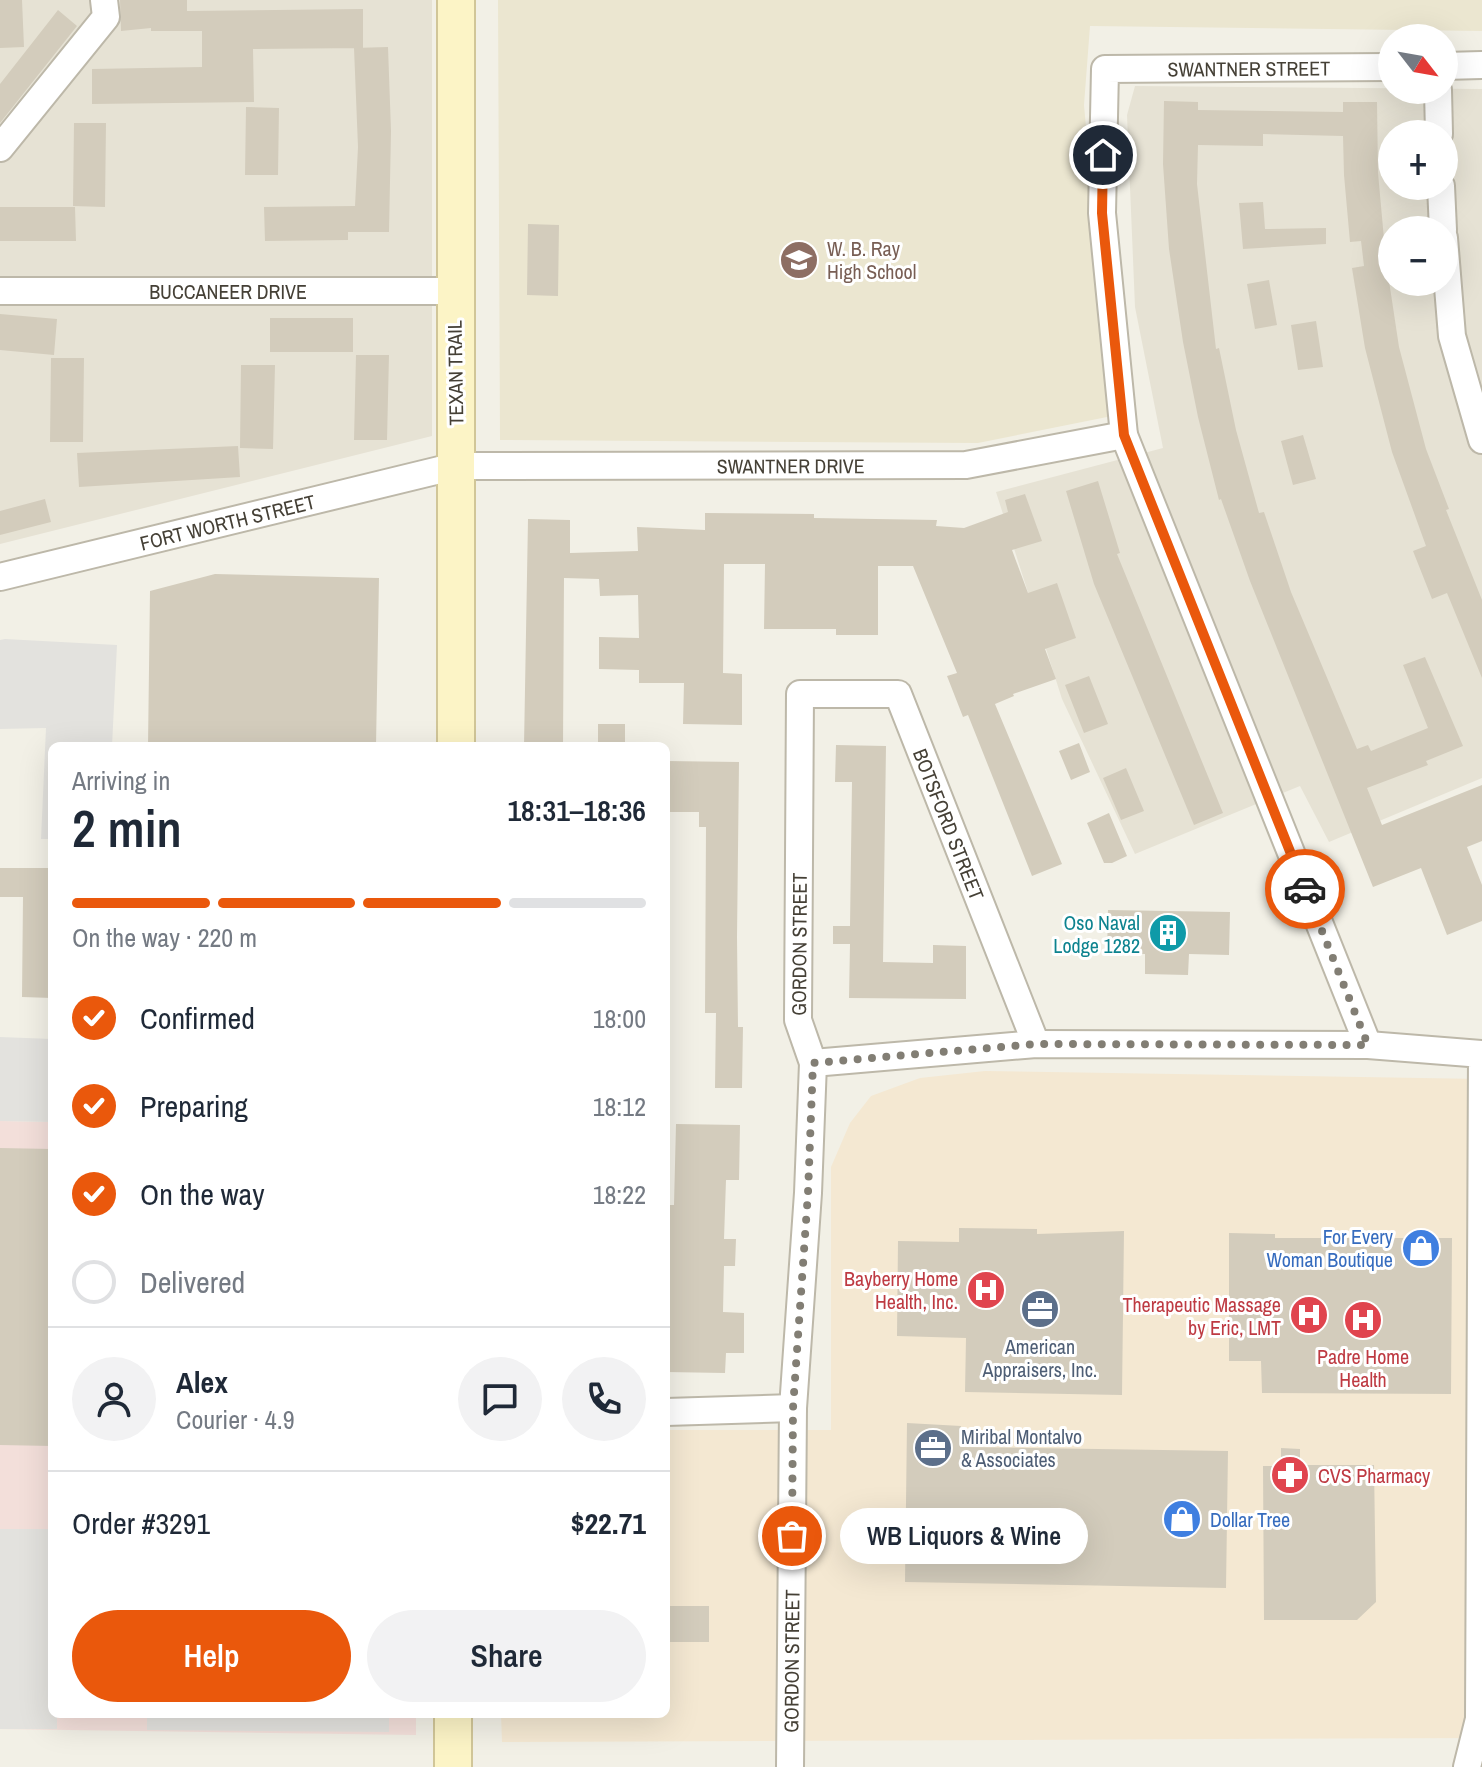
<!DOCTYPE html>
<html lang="en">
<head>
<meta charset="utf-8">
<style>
  body { margin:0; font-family:"Archivo Narrow",sans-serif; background:#f2f2f3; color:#1f2937; height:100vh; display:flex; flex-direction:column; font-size:30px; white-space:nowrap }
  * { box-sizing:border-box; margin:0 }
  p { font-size:26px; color:#747a83 }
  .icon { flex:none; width:44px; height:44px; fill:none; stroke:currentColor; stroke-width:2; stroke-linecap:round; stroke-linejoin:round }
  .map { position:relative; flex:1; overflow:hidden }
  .details { position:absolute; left:48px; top:742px; width:622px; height:976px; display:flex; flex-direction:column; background:#fff; border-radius:12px; box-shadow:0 8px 32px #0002 }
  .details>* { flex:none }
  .needle { width:52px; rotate:121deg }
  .fabs { position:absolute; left:1378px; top:24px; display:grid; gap:16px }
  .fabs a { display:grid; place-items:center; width:80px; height:80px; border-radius:50%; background:#fff; box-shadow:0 8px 32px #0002; font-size:40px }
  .pin { position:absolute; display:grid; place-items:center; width:68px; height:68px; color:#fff; margin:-34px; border:4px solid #fff; border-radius:50%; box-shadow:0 2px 8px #0007 }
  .courier { position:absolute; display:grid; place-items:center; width:80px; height:80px; margin:-40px; border:6px solid #ea580c; border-radius:50%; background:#fff; color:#222; box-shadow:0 2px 10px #0007 }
  .bubble { position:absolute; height:56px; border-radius:28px; background:#fff; box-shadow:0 8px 32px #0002; font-size:26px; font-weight:600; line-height:56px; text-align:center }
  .head em { font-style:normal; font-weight:600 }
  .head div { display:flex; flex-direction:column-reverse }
  .head { display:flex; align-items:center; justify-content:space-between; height:136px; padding:0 24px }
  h1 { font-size:52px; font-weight:600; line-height:60px }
  .bar { display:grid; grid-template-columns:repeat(4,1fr); gap:12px 8px; align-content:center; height:96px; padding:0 24px }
  .bar i { height:10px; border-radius:6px; background:#e0e1e3 }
  .bar .on { background:#ea580c }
  .bar p { grid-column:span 4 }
  .line { display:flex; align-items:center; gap:20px; padding:0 24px; border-top:2px solid #e0e1e3 }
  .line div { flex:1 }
  .round { display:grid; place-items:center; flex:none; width:84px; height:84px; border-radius:42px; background:#f2f2f3 }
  ol { padding:0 24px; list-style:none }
  li { display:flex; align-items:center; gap:24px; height:88px }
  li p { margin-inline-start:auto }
  li .icon { padding:8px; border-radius:50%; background:#ea580c; color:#fff; stroke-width:4 }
  li:last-child { color:#747a83 }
  li i { width:44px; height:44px; border:4px solid #e0e1e3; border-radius:50% }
  .button { display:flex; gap:16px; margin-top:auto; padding:16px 24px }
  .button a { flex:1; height:92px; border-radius:48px; background:#ea580c; color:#fff; font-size:32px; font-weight:600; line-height:92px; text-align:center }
  .button a+a { background:#f2f2f3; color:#1f2937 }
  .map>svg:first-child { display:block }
</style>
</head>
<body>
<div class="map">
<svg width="1482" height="1767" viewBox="0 0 1482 1767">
  <rect width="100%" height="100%" fill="#f2f0e6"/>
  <path fill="#e6e2d4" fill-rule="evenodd" d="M 0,0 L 432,0 L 432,436 L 0,544 Z
    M 1135,86 L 1482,89 L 1482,778 L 1329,842 L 1300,786 L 1135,854 L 1062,699 L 996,492 L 1163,448 L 1135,307 L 1127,115 ZM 1392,134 L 1444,134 L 1444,186 L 1392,186 ZM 1392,230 L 1444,230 L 1444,282 L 1392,282 Z"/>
  <path fill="#f4e8d2" d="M 985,1071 L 1482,1079 L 1482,1738 L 502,1742 L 501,1714 L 666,1714 L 666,1430 L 831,1430 L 831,1167 L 850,1123 L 871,1096 L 920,1078 Z"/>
  <path fill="#ebe6d0" d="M 498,0 L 1482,0 L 1482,31 L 1090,26 L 1084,105 L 1112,416 L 978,443 L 500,440 Z"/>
  <path fill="#f3dfda" d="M 0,1121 L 52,1122 L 52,1714 L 416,1714 L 416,1735 L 0,1729 Z"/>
  <path fill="#e3e2de" d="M 5,639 L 117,645 L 112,746 L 52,746 L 52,839 L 41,839 L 46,728 L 0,729 L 0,640 Z
    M 0,1037 L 52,1039 L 52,1122 L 0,1121 Z
    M 0,1529 L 52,1529 L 52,1714 L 57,1714 L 57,1729 L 0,1729 Z
    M 147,1714 L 389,1714 L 389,1732 L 147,1730 Z"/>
  <path fill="#d3ccbc" d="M 0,0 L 22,0 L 24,47 L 0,48 Z
    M 120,0 L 187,0 L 187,11 L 363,9 L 363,48 L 253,49 L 254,102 L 92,104 L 92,69 L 202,67 L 202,31 L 151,31 L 151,28 L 121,31 Z
    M 58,10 L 77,26 L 0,123 L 0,84 Z
    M 388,47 L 391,131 L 389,232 L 348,232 L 348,240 L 265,241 L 264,207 L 355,206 L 358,147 L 354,48 Z
    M 1164,101 L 1198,102 L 1198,110 L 1343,112 L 1343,102 L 1377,102 L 1378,173 L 1386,261 L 1399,347 L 1426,449 L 1449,509 L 1446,510 L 1482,600 L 1482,678 L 1447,593 L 1432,599 L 1413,551 L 1426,546 L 1392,452 L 1365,348 L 1352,268 L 1364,266 L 1361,241 L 1350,242 L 1344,175 L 1343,136 L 1263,134 L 1263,146 L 1198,145 L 1197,184 L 1216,349 L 1219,348 L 1236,430 L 1259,513 L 1264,512 L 1291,592 L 1357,749 L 1368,745 L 1371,751 L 1428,728 L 1403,665 L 1425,657 L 1463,746 L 1426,761 L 1428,765 L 1367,788 L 1382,825 L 1482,785 L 1482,841 L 1467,847 L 1482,885 L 1482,921 L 1447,935 L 1421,868 L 1373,887 L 1250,581 L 1221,499 L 1219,500 L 1198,417 L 1183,342 L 1169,249 L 1163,164 Z
    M 246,107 L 279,108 L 278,175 L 245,175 Z
    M 74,123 L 106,123 L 105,207 L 73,206 Z
    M 1263,202 L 1265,229 L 1326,228 L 1326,244 L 1243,249 L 1239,203 Z
    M 0,207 L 75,207 L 76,241 L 0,241 Z
    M 528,224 L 559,225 L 558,296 L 527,295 Z
    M 1269,280 L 1277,325 L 1255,329 L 1247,284 Z
    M 0,314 L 57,319 L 54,355 L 0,350 Z
    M 270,318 L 353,318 L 353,352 L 270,352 Z
    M 1316,321 L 1323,367 L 1298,370 L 1291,325 Z
    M 356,355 L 389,355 L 387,440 L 354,440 Z
    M 51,358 L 84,358 L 83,442 L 50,442 Z
    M 241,365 L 275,365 L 273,449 L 240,448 Z
    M 1303,435 L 1316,479 L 1293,485 L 1281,441 Z
    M 238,446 L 240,477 L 79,487 L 77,453 Z
    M 1098,481 L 1120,553 L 1117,554 L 1223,813 L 1194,825 L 1094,584 L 1066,491 Z
    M 1025,494 L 1042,541 L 1012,550 L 1028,593 L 1057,583 L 1076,638 L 1045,649 L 1056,679 L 1013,694 L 1014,696 L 995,704 L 1062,864 L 1032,876 L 968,715 L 963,717 L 947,676 L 957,673 L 913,566 L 878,566 L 878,635 L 836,635 L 836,629 L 764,629 L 765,564 L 724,564 L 723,673 L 742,674 L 742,725 L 683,724 L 684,683 L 639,683 L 639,670 L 599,669 L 599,637 L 639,638 L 638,595 L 600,596 L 599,579 L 564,578 L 563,746 L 524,746 L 528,519 L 570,520 L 570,553 L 638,551 L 637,527 L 705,530 L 705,513 L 814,514 L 814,518 L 937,520 L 936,526 L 964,528 L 1008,512 L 1005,500 Z
    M 45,499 L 51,522 L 0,535 L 0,511 Z
    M 215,574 L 379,578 L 376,746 L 148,746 L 150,591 Z
    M 1089,676 L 1108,724 L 1084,733 L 1065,685 Z
    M 598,724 L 625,724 L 625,746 L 598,746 Z
    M 1079,743 L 1090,772 L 1071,780 L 1059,751 Z
    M 836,745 L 886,746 L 883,962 L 933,963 L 933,945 L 966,946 L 966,999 L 849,998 L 850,944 L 833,944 L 833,926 L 850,926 L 852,782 L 835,782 Z
    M 666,761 L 739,762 L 737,937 L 738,1027 L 743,1027 L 742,1088 L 715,1088 L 716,1013 L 705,1013 L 706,827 L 699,827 L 699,812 L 666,812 Z
    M 1126,768 L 1144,811 L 1121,820 L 1103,778 Z
    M 1109,813 L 1127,856 L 1112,863 L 1104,863 L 1087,823 Z
    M 0,868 L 52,868 L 52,998 L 22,997 L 23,897 L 0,897 Z
    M 1108,910 L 1230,912 L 1229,955 L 1189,954 L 1188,975 L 1145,974 L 1145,954 L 1107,953 Z
    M 676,1124 L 740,1125 L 739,1180 L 726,1180 L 724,1239 L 736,1239 L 735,1266 L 724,1266 L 723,1312 L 744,1313 L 744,1353 L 726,1353 L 725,1373 L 666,1372 L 666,1205 L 674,1205 Z
    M 0,1148 L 52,1149 L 52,1446 L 0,1445 Z
    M 959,1228 L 1037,1229 L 1037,1234 L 1124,1231 L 1122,1395 L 965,1392 L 966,1338 L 897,1336 L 898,1241 L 959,1242 Z
    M 1229,1233 L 1275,1234 L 1275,1238 L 1452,1238 L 1451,1394 L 1262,1393 L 1261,1361 L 1229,1361 Z
    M 907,1423 L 961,1426 L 960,1447 L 1228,1451 L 1226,1588 L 905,1582 Z
    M 1281,1448 L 1300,1449 L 1300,1465 L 1374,1465 L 1376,1602 L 1357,1620 L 1264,1620 L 1263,1466 L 1281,1466 Z
    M 666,1606 L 709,1606 L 709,1642 L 666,1642 Z"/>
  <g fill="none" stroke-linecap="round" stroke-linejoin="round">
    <g stroke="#bdb8a9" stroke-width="30">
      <g id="street">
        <path d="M 1444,66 L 1482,65"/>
        <path d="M 1438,90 L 1439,134"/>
        <path d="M 0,148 L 106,17 L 104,0"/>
        <path d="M 1441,186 L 1443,230"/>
        <path d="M 1444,238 L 1452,336 L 1482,440"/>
        <path id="s1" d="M 0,291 L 454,291"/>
        <path id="s2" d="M 0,577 L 456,466 L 966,465 L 1124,435"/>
        <path id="s3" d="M 1368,1045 L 1124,435 L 1102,213 L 1105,69 L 1392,67"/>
        <path d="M 813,1063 L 1036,1044 L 1368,1045 L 1482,1054 L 1479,1719 L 1467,1767"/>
        <path d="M 666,1412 L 793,1408"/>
        <path id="s4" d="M 790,1767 L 793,1408 L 808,1193 L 813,1063 L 798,1020 L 800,694 L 898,694 L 1036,1044"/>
      </g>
    </g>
    <g stroke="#d1c698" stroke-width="40">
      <path id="secondary" d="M 456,746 L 456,0
        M 453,1767 L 453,1714"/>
    </g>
    <use href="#street" stroke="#fff" stroke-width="26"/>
    <use href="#secondary" stroke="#fcf4c6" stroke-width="36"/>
  </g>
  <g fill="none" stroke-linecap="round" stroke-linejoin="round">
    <path stroke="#827e74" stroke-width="8" stroke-dasharray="0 14.4" d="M 792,1536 L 793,1408 L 808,1193 L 813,1063 L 1036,1044 L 1368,1045 L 1305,889"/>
    <path stroke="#ea580c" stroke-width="10" d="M 1103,155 L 1102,213 L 1124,435 L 1305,889"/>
  </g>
  <defs>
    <g id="school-disc" transform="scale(2)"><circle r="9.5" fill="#8d6e63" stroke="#fff"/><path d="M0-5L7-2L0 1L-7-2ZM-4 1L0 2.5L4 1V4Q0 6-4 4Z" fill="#fff"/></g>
    <g id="building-disc" transform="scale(2)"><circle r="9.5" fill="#0f9aa8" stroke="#fff"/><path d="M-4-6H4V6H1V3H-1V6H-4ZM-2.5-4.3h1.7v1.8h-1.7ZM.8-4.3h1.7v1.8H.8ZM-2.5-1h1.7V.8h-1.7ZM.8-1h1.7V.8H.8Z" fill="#fff"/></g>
    <g id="shop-disc" transform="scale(2)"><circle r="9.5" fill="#3f7fe0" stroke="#fff"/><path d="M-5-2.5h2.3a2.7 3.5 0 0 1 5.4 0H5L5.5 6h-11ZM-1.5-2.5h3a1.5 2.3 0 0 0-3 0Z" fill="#fff"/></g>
    <g id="hospital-disc" transform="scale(2)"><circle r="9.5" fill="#e0444e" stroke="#fff"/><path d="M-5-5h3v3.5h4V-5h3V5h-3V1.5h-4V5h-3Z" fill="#fff"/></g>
    <g id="office-disc" transform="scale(2)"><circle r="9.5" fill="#5c6f8a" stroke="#fff"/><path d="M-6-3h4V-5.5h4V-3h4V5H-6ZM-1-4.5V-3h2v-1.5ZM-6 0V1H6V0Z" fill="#fff"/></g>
    <g id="pharmacy-disc" transform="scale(2)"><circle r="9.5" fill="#e0444e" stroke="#fff"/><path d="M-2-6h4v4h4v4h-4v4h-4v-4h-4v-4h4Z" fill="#fff"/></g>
  </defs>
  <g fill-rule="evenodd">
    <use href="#school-disc" x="799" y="260"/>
    <use href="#building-disc" x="1168" y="933"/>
    <use href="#shop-disc" x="1421" y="1248"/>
    <use href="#hospital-disc" x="986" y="1290"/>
    <use href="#office-disc" x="1040" y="1309"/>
    <use href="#hospital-disc" x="1309" y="1315"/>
    <use href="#hospital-disc" x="1363" y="1320"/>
    <use href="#office-disc" x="933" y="1448"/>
    <use href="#pharmacy-disc" x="1290" y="1475"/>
    <use href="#shop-disc" x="1182" y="1519"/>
  </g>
  <g text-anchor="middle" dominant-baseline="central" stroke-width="6" stroke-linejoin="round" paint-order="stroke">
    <g font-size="20" fill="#454036" stroke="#fff">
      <text stroke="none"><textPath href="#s3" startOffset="1168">SWANTNER STREET</textPath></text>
      <text stroke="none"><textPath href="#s1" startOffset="228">BUCCANEER DRIVE</textPath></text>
      <text transform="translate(455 373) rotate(-91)">TEXAN TRAIL</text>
      <text stroke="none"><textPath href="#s2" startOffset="804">SWANTNER DRIVE</textPath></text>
      <text stroke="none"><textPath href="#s2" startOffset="234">FORT WORTH STREET</textPath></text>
      <text stroke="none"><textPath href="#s4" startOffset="1314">BOTSFORD STREET</textPath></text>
      <text stroke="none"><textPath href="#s4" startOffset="826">GORDON STREET</textPath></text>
      <text stroke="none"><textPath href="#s4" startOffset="106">GORDON STREET</textPath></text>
    </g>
    <g font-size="20" fill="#785e54" stroke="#fff" text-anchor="start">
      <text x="827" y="248">W. B. Ray<tspan x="827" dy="23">High School</tspan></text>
    </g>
    <g font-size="20" fill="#0d838f" stroke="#fff" text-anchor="end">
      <text x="1140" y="922">Oso Naval<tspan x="1140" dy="23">Lodge 1282</tspan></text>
    </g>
    <g font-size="20" fill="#366cbe" stroke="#fff" text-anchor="end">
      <text x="1393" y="1236">For Every<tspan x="1393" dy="23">Woman Boutique</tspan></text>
      <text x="1210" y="1519" text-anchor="start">Dollar Tree</text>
    </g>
    <g font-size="20" fill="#be3a42" stroke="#fff" text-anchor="end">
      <text x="958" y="1278">Bayberry Home<tspan x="958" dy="23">Health, Inc.</tspan></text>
      <text x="1281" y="1304">Therapeutic Massage<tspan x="1281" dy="23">by Eric, LMT</tspan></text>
      <text x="1363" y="1356" text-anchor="middle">Padre Home<tspan x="1363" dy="23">Health</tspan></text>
      <text x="1318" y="1475" text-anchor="start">CVS Pharmacy</text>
    </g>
    <g font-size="20" fill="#4e5e75" stroke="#fff">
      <text x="1040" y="1346">American<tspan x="1040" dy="23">Appraisers, Inc.</tspan></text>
      <text x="961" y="1436" text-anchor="start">Miribal Montalvo<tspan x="961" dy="23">&amp; Associates</tspan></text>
    </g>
  </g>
</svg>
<div class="fabs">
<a><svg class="needle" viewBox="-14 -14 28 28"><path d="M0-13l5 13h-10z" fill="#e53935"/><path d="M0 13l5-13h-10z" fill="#747a83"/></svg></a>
<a>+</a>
<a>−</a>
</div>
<div class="pin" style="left:792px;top:1536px;background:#ea580c"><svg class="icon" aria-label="bag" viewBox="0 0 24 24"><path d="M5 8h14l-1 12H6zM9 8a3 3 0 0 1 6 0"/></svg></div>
<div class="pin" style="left:1103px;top:155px;background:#1f2937"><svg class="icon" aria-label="home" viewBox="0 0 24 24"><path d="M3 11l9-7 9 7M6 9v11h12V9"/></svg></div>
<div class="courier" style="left:1305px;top:889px"><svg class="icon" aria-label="car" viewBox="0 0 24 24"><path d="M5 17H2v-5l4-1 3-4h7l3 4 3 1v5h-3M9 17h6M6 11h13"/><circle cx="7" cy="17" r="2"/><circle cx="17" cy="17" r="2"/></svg></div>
<div class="bubble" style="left:840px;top:1508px;width:248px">WB Liquors &amp; Wine</div>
<section class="details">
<div class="head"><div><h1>2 min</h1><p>Arriving in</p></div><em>18:31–18:36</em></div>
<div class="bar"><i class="on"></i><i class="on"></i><i class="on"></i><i></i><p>On the way · 220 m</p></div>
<ol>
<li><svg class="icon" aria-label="check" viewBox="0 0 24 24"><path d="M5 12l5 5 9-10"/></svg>Confirmed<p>18:00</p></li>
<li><svg class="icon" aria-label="check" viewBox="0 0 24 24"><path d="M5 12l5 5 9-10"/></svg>Preparing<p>18:12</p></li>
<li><svg class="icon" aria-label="check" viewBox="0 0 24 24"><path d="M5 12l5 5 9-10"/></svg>On the way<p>18:22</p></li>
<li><i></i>Delivered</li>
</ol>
<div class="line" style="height:144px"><a class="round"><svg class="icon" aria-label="person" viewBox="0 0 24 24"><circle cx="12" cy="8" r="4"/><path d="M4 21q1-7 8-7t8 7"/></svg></a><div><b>Alex</b><p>Courier · 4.9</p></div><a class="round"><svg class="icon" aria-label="chat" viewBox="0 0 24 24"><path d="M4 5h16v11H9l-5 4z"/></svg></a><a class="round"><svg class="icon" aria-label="phone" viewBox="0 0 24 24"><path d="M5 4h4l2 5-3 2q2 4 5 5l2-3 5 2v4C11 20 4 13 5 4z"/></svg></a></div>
<div class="line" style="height:104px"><div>Order #3291</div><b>$22.71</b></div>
<div class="button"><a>Help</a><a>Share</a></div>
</section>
</div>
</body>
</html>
